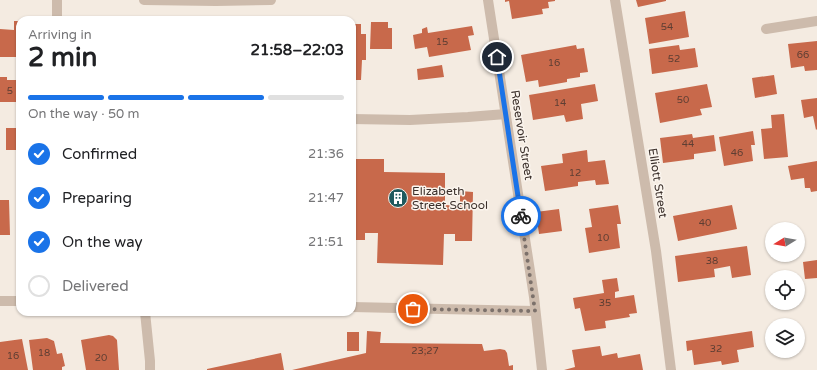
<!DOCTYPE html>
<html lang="en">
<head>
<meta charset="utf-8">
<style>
  body { margin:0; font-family:"Varela Round",sans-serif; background:#f6f6f6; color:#202124; height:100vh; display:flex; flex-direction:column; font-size:15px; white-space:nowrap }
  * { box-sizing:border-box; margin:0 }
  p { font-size:13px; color:#757577 }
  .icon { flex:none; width:22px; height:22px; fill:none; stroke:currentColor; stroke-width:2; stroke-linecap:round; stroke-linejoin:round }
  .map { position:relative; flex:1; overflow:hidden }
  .drawer { position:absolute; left:16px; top:16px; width:340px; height:300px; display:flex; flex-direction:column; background:#fff; border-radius:12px; box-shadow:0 1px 3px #0004 }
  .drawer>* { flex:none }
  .needle { width:26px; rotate:259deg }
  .buttons { position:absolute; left:765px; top:222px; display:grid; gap:8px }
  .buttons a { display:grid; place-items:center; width:40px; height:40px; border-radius:50%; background:#fff; box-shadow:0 1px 3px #0004; font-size:20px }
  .pin { position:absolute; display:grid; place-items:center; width:34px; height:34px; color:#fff; margin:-17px; border:2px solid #fff; border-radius:50%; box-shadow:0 1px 4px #0007 }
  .courier { position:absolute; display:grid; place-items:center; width:40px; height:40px; margin:-20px; border:3px solid #1a73e8; border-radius:50%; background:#fff; color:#222; box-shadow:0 1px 5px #0007 }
  .headline em { font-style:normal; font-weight:700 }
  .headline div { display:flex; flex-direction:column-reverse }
  .headline { display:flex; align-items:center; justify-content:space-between; height:68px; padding:0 12px }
  h1 { font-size:26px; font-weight:700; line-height:30px }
  .bar { display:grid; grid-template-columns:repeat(4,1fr); gap:6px 4px; align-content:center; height:48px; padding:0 12px }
  .bar i { height:5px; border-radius:3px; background:#e0e0e0 }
  .bar .on { background:#1a73e8 }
  .bar p { grid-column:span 4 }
  ol { padding:0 12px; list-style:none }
  li { display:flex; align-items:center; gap:12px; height:44px }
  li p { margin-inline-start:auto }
  li .icon { padding:4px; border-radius:50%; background:#1a73e8; color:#fff; stroke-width:4 }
  li:last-child { color:#757577 }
  li i { width:22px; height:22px; border:2px solid #e0e0e0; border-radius:50% }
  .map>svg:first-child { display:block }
</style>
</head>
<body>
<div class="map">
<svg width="817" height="370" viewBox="0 0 817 370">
  <rect width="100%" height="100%" fill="#f4ebe1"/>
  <path fill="#c8694b" d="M 505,0 L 555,0 L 555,1 L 548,2 L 549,8 L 542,9 L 543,14 L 512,19 L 509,1 L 505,2 Z
    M 636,0 L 666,0 L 666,1 L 638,7 Z
    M 685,11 L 689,37 L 649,44 L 645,18 Z
    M 14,21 L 20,21 L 20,57 L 0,57 L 0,29 L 14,30 Z
    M 371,22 L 388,22 L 388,28 L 392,28 L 392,49 L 370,49 Z
    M 352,24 L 361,24 L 361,34 L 366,34 L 366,60 L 362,60 L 361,80 L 352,80 Z
    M 472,26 L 474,35 L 468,36 L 471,50 L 429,57 L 427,47 L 415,49 L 413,35 L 422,33 L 422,29 L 427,27 L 428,33 Z
    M 817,41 L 817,70 L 805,71 L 804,66 L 791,68 L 788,44 Z
    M 576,45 L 577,49 L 584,48 L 588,72 L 580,73 L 580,77 L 567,79 L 567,82 L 539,87 L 538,80 L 526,82 L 521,55 Z
    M 679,45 L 680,50 L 695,48 L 698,67 L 652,74 L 649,49 Z
    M 442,65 L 444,77 L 418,80 L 417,69 Z
    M 774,75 L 777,94 L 755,98 L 752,78 Z
    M 0,77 L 7,77 L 7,80 L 20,80 L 20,102 L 0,102 Z
    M 595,84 L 598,101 L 581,104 L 583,119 L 566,122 L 564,115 L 533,120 L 529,95 Z
    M 707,84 L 712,107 L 700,109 L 702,115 L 660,123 L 655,93 Z
    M 817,98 L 817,129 L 816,130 L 813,116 L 804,118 L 801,100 Z
    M 784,114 L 788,157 L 764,159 L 761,129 L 772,128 L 771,115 Z
    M 6,128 L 20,128 L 20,150 L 6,150 Z
    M 753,131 L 755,145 L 751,145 L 753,161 L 724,166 L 719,137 Z
    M 692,134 L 693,138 L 714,135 L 716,151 L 694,154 L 694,159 L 663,163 L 660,138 Z
    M 587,150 L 588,162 L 605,160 L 609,184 L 596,185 L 595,180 L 578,182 L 578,186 L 545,191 L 541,166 L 563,163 L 562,154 Z
    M 352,159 L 384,159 L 384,172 L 445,173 L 445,205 L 460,206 L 460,191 L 473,192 L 472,241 L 455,241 L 455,234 L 444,234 L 443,265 L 377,263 L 378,233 L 365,233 L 365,240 L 352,240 Z
    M 817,161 L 817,191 L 811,192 L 810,188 L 805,188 L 804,178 L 791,180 L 788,166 Z
    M 0,200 L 9,200 L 10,235 L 0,235 Z
    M 618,205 L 621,224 L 617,224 L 620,248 L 589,253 L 585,228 L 592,227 L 589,209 Z
    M 732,205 L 737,229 L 678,241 L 673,216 Z
    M 559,209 L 562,231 L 539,234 L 536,212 Z
    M 747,246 L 751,275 L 732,278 L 730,266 L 714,269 L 715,277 L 678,282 L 675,256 Z
    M 817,260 L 817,278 L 805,279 L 803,262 Z
    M 617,278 L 619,291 L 615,292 L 615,298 L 634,295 L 637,313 L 629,314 L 630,317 L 605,321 L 606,328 L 585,331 L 580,308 L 575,309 L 573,298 L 604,293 L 602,280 Z
    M 367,331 L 381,332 L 380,343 L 482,344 L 484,351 L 500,349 L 505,350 L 507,353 L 509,366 L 513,365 L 513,370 L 292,370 L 366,353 Z
    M 752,331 L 754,347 L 737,350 L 739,362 L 722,365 L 721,361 L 694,365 L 692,350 L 687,351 L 686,341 Z
    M 347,332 L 359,332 L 359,351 L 347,351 Z
    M 109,335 L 113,336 L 117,340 L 119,370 L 86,370 L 81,340 Z
    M 47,338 L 54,341 L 57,354 L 62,353 L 65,366 L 62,367 L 62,370 L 33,370 L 29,340 Z
    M 22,339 L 28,370 L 0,370 L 0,342 Z
    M 600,346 L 602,356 L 617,353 L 618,358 L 640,354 L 643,370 L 564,370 L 575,367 L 572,350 Z
    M 281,353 L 284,370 L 207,370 L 207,369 Z"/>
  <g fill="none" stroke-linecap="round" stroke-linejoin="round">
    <path stroke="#cdbbac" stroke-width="10" d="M 352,119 L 410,120 L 468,117 L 506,114
      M 145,312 L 150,361 L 150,370"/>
    <path stroke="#cdbbac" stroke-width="10" d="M 144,0 L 216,1 L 271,0
      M 488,0 L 534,297 L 542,370
      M 615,0 L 656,251 L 671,370
      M 57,20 L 57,0
      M 766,29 L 817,21
      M 0,301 L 20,301
      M 352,307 L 535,311"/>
  </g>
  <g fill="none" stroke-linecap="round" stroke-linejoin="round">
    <path stroke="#7c716b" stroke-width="4" stroke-dasharray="0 7.2" d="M 413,309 L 535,311 L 521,216"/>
    <path stroke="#1a73e8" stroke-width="5" d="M 497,57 L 521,216"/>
  </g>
  <defs>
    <g id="building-disc" transform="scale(1)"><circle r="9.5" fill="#1f5a5e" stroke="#fbf5ee"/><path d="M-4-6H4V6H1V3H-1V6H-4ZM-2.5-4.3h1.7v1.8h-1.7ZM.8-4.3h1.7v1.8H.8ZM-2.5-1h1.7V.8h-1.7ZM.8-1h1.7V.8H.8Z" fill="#fff"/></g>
  </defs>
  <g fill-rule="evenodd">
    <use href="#building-disc" x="398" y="198"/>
  </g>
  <g text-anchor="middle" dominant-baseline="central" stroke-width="3" stroke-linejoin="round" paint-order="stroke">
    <g font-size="10" fill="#5e3e33">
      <text x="667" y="27">54</text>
      <text x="442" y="42">15</text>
      <text x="803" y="55">66</text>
      <text x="674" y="59">52</text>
      <text x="554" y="63">16</text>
      <text x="10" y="91">5</text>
      <text x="683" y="100">50</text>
      <text x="560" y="103">14</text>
      <text x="688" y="144">44</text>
      <text x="737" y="153">46</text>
      <text x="575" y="173">12</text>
      <text x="705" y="223">40</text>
      <text x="603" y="238">10</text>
      <text x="712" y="261">38</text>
      <text x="605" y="303">35</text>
      <text x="716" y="349">32</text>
      <text x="425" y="351">23;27</text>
      <text x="44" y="353">18</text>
      <text x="13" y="356">16</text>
      <text x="101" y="358">20</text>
    </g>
    <g font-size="12" fill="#3b302b" stroke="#fbf5ee">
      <text transform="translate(522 135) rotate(81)">Reservoir Street</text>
      <text transform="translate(658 183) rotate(81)">Elliott Street</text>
    </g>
    <g font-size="12" fill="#3b302b" stroke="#fbf5ee" text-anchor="start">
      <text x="412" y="191">Elizabeth<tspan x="412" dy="14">Street School</tspan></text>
    </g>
  </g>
</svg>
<div class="buttons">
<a><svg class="needle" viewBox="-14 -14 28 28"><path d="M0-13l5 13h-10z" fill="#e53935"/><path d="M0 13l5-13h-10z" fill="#757577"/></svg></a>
<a><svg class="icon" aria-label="locate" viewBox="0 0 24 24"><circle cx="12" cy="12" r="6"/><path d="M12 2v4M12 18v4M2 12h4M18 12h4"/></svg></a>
<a><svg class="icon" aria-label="layers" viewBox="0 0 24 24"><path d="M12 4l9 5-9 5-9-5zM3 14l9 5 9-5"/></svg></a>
</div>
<div class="pin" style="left:413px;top:309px;background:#ea580c"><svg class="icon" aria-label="bag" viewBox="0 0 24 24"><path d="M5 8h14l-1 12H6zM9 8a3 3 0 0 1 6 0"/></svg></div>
<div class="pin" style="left:497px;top:57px;background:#1f2937"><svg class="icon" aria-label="home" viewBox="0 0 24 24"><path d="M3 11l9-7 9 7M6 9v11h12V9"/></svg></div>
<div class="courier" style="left:521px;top:216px"><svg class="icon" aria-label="bike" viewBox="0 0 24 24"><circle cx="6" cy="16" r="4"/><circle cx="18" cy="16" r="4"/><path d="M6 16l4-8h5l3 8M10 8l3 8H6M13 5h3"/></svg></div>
<section class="drawer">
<div class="headline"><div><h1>2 min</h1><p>Arriving in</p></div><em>21:58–22:03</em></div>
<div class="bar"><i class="on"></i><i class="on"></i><i class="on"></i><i></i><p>On the way · 50 m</p></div>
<ol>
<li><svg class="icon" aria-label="check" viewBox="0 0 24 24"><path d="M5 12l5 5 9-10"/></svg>Confirmed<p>21:36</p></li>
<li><svg class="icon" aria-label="check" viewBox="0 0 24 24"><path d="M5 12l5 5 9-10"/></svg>Preparing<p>21:47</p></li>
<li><svg class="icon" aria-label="check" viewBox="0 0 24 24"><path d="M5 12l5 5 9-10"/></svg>On the way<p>21:51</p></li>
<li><i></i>Delivered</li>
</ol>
</section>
</div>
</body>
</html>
